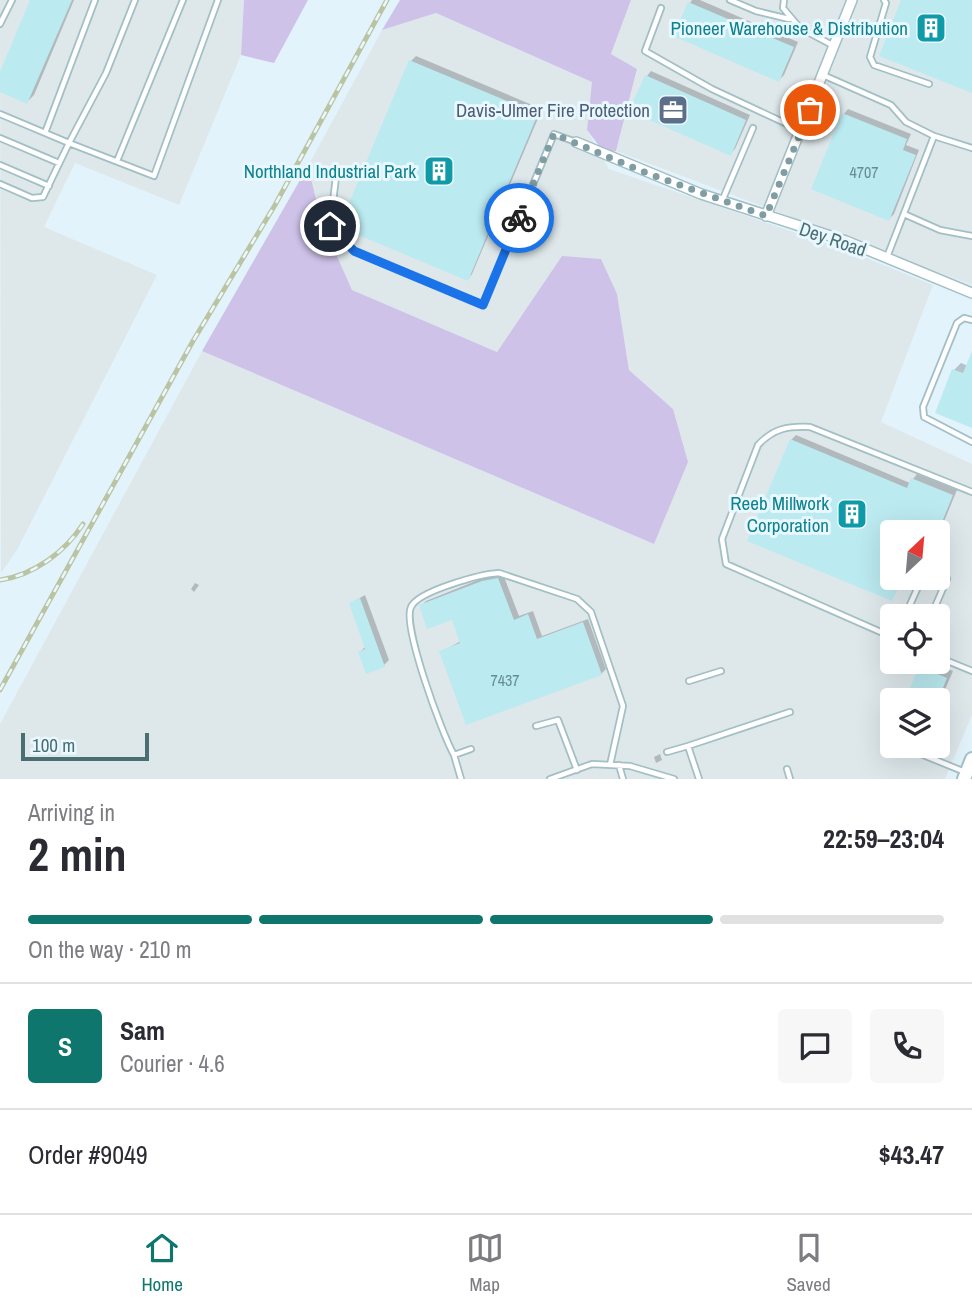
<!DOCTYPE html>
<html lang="en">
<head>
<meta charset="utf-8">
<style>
  body { margin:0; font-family:"Archivo Narrow",sans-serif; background:#f7f7f7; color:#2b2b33; height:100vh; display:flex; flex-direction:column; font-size:26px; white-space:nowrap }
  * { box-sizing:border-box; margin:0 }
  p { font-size:23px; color:#7c7c81 }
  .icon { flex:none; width:38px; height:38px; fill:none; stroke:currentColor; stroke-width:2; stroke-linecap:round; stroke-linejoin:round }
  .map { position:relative; height:779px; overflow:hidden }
  .details { display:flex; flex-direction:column; background:#fff; flex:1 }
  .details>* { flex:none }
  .needle { width:46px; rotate:26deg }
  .tools { position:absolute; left:880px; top:520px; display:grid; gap:14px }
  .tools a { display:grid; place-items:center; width:70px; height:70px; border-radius:7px; background:#fff; box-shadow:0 7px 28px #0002; font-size:35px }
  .scale { position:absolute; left:21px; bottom:18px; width:128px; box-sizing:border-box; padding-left:7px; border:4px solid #4a6f73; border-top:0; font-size:19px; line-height:24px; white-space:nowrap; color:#4a6f73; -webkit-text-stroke:5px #e9f7ff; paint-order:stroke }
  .pin { position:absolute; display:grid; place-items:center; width:60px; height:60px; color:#fff; margin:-30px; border:4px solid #fff; border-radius:50%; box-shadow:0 2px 7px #0007 }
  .courier { position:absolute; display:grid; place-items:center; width:70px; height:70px; margin:-35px; border:5px solid #1a73e8; border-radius:50%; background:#fff; color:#222; box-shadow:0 2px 9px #0007 }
  .overview em { font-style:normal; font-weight:700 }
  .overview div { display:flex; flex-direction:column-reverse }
  .overview { display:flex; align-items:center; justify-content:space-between; height:119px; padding:0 28px }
  h1 { font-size:46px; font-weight:700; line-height:52px }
  .bar { display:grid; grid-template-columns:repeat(4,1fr); gap:10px 7px; align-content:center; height:84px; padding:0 28px }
  .bar i { height:9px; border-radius:5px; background:#e1e1e2 }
  .bar .active { background:#0f766e }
  .bar p { grid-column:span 4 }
  .line { display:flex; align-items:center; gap:18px; padding:0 28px; border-top:2px solid #e1e1e2 }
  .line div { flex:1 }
  .round { display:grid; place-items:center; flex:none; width:74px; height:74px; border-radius:7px; background:#f7f7f7 }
  .menu { display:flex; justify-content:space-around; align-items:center; height:98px; border-top:2px solid #e1e1e2; background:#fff; font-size:19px; color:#7c7c81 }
  .menu a { display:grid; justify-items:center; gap:4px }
  .menu .active { color:#0f766e }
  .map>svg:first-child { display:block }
</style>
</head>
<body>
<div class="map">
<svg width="972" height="779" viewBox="0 0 972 779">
  <rect width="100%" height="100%" fill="#e3f3fc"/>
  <path fill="#dee8eb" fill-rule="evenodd" d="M 0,0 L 244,0 L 241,55 L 179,205 L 75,163 L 44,227 L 157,275 L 17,550 L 1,573 Z
    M 631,0 L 972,0 L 972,285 L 616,151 L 637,69 L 611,54 Z
    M 436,13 L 593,82 L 587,130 L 609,169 L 849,251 L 933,285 L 881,422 L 972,464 L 972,715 L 945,779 L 0,779 L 0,724 L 202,351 L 654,544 L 673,409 L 629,370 L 617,294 L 562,257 L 497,352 L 352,290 L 321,220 L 308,166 L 382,30 ZM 892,532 L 938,532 L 938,578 L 892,578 ZM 892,616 L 938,616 L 938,662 L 892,662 ZM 892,700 L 938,700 L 938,746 L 892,746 Z"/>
  <path fill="#cec2e9" d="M 244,0 L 308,0 L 274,63 L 241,55 Z
    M 400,0 L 631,0 L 611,54 L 637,69 L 616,151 L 606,155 L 587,130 L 592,82 L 436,13 L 382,30 Z
    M 308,166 L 321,220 L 352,290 L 497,352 L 562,256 L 601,259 L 617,294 L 629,370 L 673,409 L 688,462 L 654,544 L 202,351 Z"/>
  <path fill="#0003" d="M 32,0 L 74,0 L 34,95 L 27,102 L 0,91 L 0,76 Z
    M 692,0 L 700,0 L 798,42 L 784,75 L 779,80 L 690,3 Z
    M 416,56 L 542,109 L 472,274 L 468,279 L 411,61 Z
    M 651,71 L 750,115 L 735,149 L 730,154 L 647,76 Z
    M 581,101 L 587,103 L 585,107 L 580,105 Z
    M 848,109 L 911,134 L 906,145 L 919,150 L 894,214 L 889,219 L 844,114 Z
    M 972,357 L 972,426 L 937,412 L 954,370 L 961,363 L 968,366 Z
    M 796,435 L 910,483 L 917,474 L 957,490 L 938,536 L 938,532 L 892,532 L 892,578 L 903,578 L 892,599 L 791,440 Z
    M 503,574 L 519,616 L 533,611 L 542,636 L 588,619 L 606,669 L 601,674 L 441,652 L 461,641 L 453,618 L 421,606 L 426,601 L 488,576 Z
    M 195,583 L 199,585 L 194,592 L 191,589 Z
    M 365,595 L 389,660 L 384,665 L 360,652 L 365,647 L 351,603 Z
    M 926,662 L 953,671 L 938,706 L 938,700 L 907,700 L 920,667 Z
    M 660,754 L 662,760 L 656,763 L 654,757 Z"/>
  <path fill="#bbeaf0" d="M 30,0 L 72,0 L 27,104 L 0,92 L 0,72 Z
    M 901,0 L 972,0 L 972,93 L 879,56 Z
    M 688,2 L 794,47 L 779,82 L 673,36 Z
    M 409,60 L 538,114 L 468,281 L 339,227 Z
    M 645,75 L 746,120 L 731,156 L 629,111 Z
    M 842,113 L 907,139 L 903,150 L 916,155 L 889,221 L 811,189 Z
    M 972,351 L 972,428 L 935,413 L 952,369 L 963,373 Z
    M 790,439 L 907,488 L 911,478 L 953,495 L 938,532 L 892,532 L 892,578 L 902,578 L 892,601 L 747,541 Z
    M 498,578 L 514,620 L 528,614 L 537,639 L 583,622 L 602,675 L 466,725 L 439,651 L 460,643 L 452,620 L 427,629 L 419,605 L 482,581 Z
    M 360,598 L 385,667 L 366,674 L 358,652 L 365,649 L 349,603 Z
    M 919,666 L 947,678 L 938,700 L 905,700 Z"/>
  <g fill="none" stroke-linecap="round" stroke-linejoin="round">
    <g stroke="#a2bfc5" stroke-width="8">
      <path id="lane" d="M 135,0 L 106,73 L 69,143 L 154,176 L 218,0
        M 730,0 L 756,11 L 789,19
        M 784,0 L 783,8 L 800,28 L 834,46
        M 884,0 L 886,3 L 870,57 L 874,65 L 929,84
        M 661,8 L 645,51 L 712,89 L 800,130
        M 0,24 L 12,0
        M 823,75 L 891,105 L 906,122 L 934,136 L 887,257
        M 0,114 L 69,143 L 43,197 L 32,198 L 0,184
        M 45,133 L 95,0
        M 934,136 L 972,148
        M 0,138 L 59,163
        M 117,161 L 183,0
        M 0,165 L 49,186
        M 336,177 L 330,226 L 354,251 L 483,305 L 554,134 L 576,142
        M 722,201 L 753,128
        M 904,214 L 940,230 L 972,236
        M 972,320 L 964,318 L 957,323 L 923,407 L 924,417 L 972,442
        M 905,616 L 922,578
        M 931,616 L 947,579
        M 892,637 L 726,564 L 722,539 L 758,445 C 774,428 788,426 810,427 L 972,492
        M 938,657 L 972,671
        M 689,681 L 721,671
        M 536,726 L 558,720 L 577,770
        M 688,746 L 790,712
        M 901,746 L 965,772
        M 667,752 L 688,746 L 699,779
        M 454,755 C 442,734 402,625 411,607 C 418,591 481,574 499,573 L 577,599 L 591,612 L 623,706 L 610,765
        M 619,765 L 623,779
        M 787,769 L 790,779
        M 461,779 L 454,755 L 471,749
        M 550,779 L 592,764 L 630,766 L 674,779"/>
    </g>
    <g stroke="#a2bfc5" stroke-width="12">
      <path id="street" d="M 576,142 L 701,194 L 846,241 L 972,293
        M 766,216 L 852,0"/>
    </g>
    <g stroke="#a1c2c8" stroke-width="16">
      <path id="secondary" d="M 964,779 L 972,759"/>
    </g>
    <use href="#lane" stroke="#fff" stroke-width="4.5"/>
    <use href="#street" stroke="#fff" stroke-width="9"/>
    <use href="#secondary" stroke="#fff" stroke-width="12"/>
    <g stroke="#bbc4a2" stroke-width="5">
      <path id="rail" d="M 0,580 C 34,575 65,552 83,524
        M 0,690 L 193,341 L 275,205 L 387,0"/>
    </g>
    <use href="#rail" stroke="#e9f7ff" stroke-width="2.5" stroke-dasharray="8" stroke-linecap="butt"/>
  </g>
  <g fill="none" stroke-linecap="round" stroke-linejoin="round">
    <path stroke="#809da3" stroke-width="7" stroke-dasharray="0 12.6" d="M 519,218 L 554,134 L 644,172 L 766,216 L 810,110"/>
    <path stroke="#1a73e8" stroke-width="9" d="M 330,226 L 354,251 L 483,305 L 519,218"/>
  </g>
  <defs>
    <g id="building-square" transform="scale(1.575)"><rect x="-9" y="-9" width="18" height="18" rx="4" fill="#0f9aa8" stroke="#e9f7ff"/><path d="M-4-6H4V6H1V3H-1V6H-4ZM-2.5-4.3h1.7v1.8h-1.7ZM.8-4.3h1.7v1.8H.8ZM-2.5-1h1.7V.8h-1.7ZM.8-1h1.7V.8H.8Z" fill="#fff"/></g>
    <g id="office-square" transform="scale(1.575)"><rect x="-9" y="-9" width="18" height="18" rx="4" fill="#5c6f8a" stroke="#e9f7ff"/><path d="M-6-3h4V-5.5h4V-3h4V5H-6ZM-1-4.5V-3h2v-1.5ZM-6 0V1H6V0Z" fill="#fff"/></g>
  </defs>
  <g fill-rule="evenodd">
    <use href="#building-square" x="931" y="28"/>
    <use href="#office-square" x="673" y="110"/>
    <use href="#building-square" x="439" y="171"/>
    <use href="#building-square" x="852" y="514"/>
  </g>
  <g text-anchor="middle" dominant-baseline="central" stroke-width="6" stroke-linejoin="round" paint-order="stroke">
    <g font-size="16" fill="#668e92">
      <text x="864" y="172">4707</text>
      <text x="505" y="680">7437</text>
    </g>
    <g font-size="19" fill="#0d838f" stroke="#e9f7ff" text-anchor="end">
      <text x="908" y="28">Pioneer Warehouse &amp; Distribution</text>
      <text x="416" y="171">Northland Industrial Park</text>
      <text x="829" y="503">Reeb Millwork<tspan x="829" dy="22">Corporation</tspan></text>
    </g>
    <g font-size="19" fill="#4e5e75" stroke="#e9f7ff" text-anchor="end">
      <text x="650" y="110">Davis-Ulmer Fire Protection</text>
    </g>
    <g font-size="19" fill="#4a6f73" stroke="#e9f7ff">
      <text transform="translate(833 239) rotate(19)">Dey Road</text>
    </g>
  </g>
</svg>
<div class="tools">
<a><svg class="needle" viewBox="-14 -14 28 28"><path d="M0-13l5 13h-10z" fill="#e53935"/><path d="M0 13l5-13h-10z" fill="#7c7c81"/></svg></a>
<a><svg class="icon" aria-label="locate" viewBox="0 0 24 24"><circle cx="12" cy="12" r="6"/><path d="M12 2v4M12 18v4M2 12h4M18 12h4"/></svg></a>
<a><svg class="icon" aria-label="layers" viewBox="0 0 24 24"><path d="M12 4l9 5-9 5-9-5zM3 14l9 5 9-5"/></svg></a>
</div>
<div class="scale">100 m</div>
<div class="pin" style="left:810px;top:110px;background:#ea580c"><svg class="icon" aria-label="bag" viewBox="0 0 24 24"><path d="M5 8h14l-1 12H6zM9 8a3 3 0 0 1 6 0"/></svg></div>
<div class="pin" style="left:330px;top:226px;background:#1f2937"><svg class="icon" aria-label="home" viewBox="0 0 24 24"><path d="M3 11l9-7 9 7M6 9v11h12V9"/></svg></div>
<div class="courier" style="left:519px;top:218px"><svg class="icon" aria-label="bike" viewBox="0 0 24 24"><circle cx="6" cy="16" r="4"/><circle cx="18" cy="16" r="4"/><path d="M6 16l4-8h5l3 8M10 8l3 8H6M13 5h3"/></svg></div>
</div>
<section class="details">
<div class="overview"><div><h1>2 min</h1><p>Arriving in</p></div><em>22:59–23:04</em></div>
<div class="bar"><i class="active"></i><i class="active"></i><i class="active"></i><i></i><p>On the way · 210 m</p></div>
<div class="line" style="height:126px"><b class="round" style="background:#0f766e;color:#fff">S</b><div><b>Sam</b><p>Courier · 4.6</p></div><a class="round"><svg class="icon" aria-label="chat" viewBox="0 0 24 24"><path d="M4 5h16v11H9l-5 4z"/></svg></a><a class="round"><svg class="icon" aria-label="phone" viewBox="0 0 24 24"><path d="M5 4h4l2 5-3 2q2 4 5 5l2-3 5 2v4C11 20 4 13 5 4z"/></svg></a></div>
<div class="line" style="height:91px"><div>Order #9049</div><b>$43.47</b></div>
</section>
<nav class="menu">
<a class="active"><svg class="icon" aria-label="home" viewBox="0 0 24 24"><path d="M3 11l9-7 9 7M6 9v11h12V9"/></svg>Home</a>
<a><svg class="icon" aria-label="map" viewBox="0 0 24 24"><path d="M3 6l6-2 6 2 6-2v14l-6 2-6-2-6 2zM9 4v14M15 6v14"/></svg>Map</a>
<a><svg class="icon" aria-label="saved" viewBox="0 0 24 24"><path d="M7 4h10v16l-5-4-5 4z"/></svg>Saved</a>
</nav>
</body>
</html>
